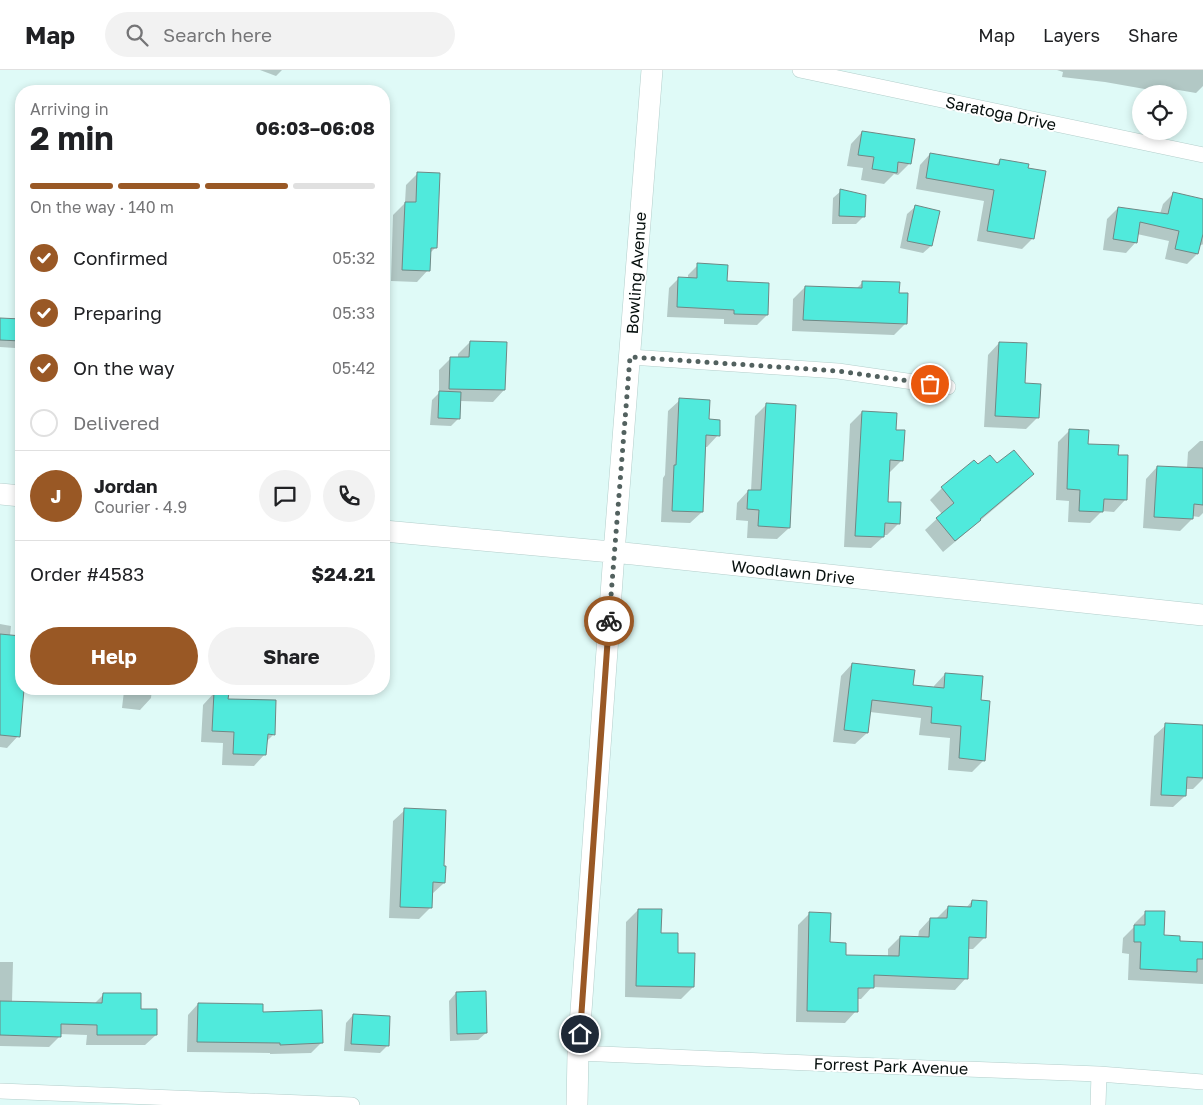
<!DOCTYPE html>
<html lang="en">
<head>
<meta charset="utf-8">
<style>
  body { margin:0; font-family:"Golos Text",sans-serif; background:#f2f2f2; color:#202124; height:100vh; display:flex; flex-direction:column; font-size:19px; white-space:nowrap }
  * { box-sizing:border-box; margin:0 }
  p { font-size:16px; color:#757577 }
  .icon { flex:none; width:28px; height:28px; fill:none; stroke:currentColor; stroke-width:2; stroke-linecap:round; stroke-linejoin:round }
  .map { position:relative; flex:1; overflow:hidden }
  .panel { position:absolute; left:15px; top:15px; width:375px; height:610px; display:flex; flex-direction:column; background:#fff; border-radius:20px; box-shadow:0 2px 8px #0003 }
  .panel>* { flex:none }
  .fabs { position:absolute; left:1132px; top:15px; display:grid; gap:10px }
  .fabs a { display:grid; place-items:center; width:55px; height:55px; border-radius:50%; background:#fff; box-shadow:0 2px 8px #0003; font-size:25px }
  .pin { position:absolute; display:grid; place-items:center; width:42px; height:42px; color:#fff; margin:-21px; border:2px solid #fff; border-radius:50%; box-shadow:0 1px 5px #0007 }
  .courier { position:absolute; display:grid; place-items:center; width:50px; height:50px; margin:-25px; border:4px solid #995825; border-radius:50%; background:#fff; color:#222; box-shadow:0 1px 6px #0007 }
  .overview em { font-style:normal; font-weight:700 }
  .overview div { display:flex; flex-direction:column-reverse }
  .overview { display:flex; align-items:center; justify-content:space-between; height:85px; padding:0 15px }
  h1 { font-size:32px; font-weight:700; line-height:38px }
  .bar { display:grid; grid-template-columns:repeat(4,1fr); gap:8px 5px; align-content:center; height:60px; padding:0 15px }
  .bar i { height:6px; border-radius:4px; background:#e0e0e0 }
  .bar .selected { background:#995825 }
  .bar p { grid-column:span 4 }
  .line { display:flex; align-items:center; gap:12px; padding:0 15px; border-top:1px solid #e0e0e0 }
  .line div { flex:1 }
  .round { display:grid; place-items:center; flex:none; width:52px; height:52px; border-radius:26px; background:#f2f2f2 }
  ol { padding:0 15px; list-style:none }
  li { display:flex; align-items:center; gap:15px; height:55px }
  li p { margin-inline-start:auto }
  li .icon { padding:5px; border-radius:50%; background:#995825; color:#fff; stroke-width:4 }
  li:last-child { color:#757577 }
  li i { width:28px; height:28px; border:2px solid #e0e0e0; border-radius:50% }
  .button { display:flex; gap:10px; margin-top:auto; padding:10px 15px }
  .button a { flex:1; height:58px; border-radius:30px; background:#995825; color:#fff; font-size:20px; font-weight:700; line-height:58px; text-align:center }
  .button a+a { background:#f2f2f2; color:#202124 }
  header { display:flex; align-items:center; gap:30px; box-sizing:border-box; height:70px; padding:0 25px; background:#fff; border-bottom:1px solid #e0e0e0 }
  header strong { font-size:24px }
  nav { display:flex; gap:28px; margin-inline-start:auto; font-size:18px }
  .search { width:350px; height:45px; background:#f2f2f2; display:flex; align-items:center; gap:12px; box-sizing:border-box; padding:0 18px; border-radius:28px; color:#757577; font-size:19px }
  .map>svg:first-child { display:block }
</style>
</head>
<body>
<header>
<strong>Map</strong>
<div class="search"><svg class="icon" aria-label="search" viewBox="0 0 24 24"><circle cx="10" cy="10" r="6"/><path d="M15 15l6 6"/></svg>Search here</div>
<nav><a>Map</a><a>Layers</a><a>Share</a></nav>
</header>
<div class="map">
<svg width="1203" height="1035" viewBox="0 0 1203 1035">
  <rect width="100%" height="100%" fill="#dffaf7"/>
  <path fill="#0003" d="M 260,0 L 282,0 L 276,6 Z
    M 1057,0 L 1203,0 L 1203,16 L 1196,23 L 1161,17 L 1156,21 L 1105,12 L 1062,7 L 1063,2 Z
    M 862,62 L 910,93 L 898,105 L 894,104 L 884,114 L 861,110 L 863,98 L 847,96 L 851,74 Z
    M 930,84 L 995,96 L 1000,90 L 1033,168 L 1022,179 L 977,171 L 984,131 L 916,119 L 920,95 Z
    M 418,103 L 436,177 L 429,184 L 428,200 L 417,212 L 391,211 L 393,145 L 405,133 L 406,115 Z
    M 841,121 L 863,147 L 856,154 L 832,154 L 833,128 Z
    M 1173,124 L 1203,131 L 1203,174 L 1202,175 L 1199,174 L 1197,184 L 1187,194 L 1165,189 L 1169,171 L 1137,164 L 1136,172 L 1126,183 L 1103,180 L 1107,149 L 1118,138 L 1160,144 L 1163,134 Z
    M 915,137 L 931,176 L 923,183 L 900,178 L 907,144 Z
    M 698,195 L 726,212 L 767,245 L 757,255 L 724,254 L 724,249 L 667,247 L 669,218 L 679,208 L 688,209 L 688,205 Z
    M 863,212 L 898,224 L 906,253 L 894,265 L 792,261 L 793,229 L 805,217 L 856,219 Z
    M 0,249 L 21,250 L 21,271 L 15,278 L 0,277 Z
    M 470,272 L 504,320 L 493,332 L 460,331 L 459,348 L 451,356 L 430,355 L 432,330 L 439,323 L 439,300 L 451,288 L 458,288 L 458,284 Z
    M 999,273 L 1024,314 L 1038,347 L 1026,359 L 984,357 L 988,285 Z
    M 680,330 L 708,350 L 718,365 L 707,377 L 705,377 L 702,442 L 690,453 L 661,452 L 663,408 L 665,405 L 668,341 Z
    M 766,335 L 789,458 L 777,469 L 747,468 L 748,451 L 736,450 L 737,433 L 748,421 L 751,421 L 755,346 Z
    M 862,342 L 895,361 L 902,390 L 890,402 L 888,402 L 886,433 L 899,453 L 887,465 L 883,465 L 883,467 L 871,478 L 844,477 L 850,354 Z
    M 1070,360 L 1087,375 L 1117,386 L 1125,430 L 1114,442 L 1102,441 L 1090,453 L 1068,452 L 1069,431 L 1056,430 L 1058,372 Z
    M 1200,371 L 1203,371 L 1203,443 L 1199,447 L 1192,446 L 1192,449 L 1180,461 L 1143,458 L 1146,409 L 1157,397 L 1187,398 L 1188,382 Z
    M 974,392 L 978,396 L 997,395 L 1032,404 L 1021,416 L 943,482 L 925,460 L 942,444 L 930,430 L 942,418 Z
    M 0,554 L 11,556 L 10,566 L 21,567 L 21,619 L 23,619 L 18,666 L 7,678 L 0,677 Z
    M 852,594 L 912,616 L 934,618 L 934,616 L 945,604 L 980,631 L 984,690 L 972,702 L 948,700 L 950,668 L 919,665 L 921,648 L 870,642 L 867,663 L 855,674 L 833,672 L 841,606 Z
    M 100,619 L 152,619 L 151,628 L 140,640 L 122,638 L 124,621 Z
    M 214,623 L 227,630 L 274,664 L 266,672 L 265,684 L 254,696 L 222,695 L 223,673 L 201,672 L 203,635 Z
    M 1166,655 L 1203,657 L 1203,709 L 1193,719 L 1185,719 L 1185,726 L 1173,737 L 1150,736 L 1154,666 Z
    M 405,740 L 442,797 L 444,813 L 432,824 L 431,837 L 419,849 L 389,848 L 393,751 Z
    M 972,831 L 985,867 L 973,879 L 968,879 L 966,908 L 955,920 L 872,917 L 861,929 L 857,929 L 856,941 L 845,953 L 796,952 L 798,855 L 809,844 L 829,873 L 845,886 L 888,887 L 888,879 L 900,867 L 918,868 L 919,861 L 930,849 L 936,849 L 948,837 L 966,838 Z
    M 638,840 L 676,884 L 693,917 L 681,929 L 625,927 L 626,852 Z
    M 1146,842 L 1163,866 L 1178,872 L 1203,873 L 1203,914 L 1128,910 L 1129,884 L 1122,883 L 1123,868 L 1134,857 L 1134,854 Z
    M 0,892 L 13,892 L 12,932 L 94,934 L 103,925 L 139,940 L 156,965 L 145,975 L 86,975 L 87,965 L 59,964 L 59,967 L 49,977 L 0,976 Z
    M 456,923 L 486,963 L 478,970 L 450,971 L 449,931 Z
    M 198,934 L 262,943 L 321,973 L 311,983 L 270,984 L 270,983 L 187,982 L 188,945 Z
    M 353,945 L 388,975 L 380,983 L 344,981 L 346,953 Z"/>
  <path fill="#50eadc" stroke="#6f8885" d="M 862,61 L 915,69 L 911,94 L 898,92 L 897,103 L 872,99 L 874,87 L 858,85 Z
    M 930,83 L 999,95 L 1000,89 L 1029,94 L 1028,98 L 1046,101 L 1034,169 L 987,161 L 994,120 L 926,108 Z
    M 417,102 L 440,103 L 437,178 L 431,178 L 430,201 L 402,200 L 405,132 L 416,132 Z
    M 840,119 L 866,125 L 865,147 L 839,146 Z
    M 1173,122 L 1203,129 L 1203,164 L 1198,184 L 1175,179 L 1179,161 L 1140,152 L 1137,173 L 1113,169 L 1118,137 L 1168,144 Z
    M 915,135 L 940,141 L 932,176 L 907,171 Z
    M 697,193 L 728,195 L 727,211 L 769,213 L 768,245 L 734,244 L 734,240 L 677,237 L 678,207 L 697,208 Z
    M 862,211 L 900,212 L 899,223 L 908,223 L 907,254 L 803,250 L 805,216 L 862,218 Z
    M 0,248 L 21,249 L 21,271 L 0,270 Z
    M 470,271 L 507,272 L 505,320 L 449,319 L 450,287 L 469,287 Z
    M 999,272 L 1027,273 L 1025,313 L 1041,314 L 1039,348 L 995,346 Z
    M 439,321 L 461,322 L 460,349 L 438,348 Z
    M 679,328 L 710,330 L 709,349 L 720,350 L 720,366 L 706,365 L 703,442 L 672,441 L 674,395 L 676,395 Z
    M 766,333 L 796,335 L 790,458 L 758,456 L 759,440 L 747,439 L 748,420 L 761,420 Z
    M 862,341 L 897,343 L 896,360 L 905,360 L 903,391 L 890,390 L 888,432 L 901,432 L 900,454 L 885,453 L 884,467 L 855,466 Z
    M 1069,359 L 1089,360 L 1088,374 L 1119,375 L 1118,385 L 1128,385 L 1127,430 L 1104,429 L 1103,442 L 1079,441 L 1080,420 L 1067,419 Z
    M 1014,380 L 1034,404 L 980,449 L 981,450 L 955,471 L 936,448 L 954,433 L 941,417 L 974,390 L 978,394 L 990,385 L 997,393 Z
    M 1157,396 L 1203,398 L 1203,435 L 1194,434 L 1193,449 L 1154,447 Z
    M 0,564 L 21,566 L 21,619 L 24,619 L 20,667 L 0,665 Z
    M 852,593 L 915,600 L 913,615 L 944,618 L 945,603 L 983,606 L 981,630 L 990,631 L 985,691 L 959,688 L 961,656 L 931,653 L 932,637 L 872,630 L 868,663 L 844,660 Z
    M 214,622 L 229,623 L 228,629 L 276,630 L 275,665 L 268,664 L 266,685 L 233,684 L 234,662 L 212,661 Z
    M 1165,653 L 1203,655 L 1203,708 L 1187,707 L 1186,726 L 1161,725 Z
    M 404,738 L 446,740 L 444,796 L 446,796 L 445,813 L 433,812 L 432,838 L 400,837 Z
    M 972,830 L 987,831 L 986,868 L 969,867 L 968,909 L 874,905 L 874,918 L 858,918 L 858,942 L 807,941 L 809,842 L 831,843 L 830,872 L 846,873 L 846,885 L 899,886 L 900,866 L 929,867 L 930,848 L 947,848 L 948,836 L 971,837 Z
    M 638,839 L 662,839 L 661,863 L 678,863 L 678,883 L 695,883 L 694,917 L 636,916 Z
    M 1145,841 L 1165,841 L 1164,865 L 1180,866 L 1180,871 L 1203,872 L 1203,889 L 1197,889 L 1197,902 L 1140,899 L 1141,872 L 1134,872 L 1134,855 L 1145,855 Z
    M 486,921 L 487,963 L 457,964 L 456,922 Z
    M 103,923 L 141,923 L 141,939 L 157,939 L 157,965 L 97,965 L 97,955 L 61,954 L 61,967 L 0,965 L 0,931 L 102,933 Z
    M 198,933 L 263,934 L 263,942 L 322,940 L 323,973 L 280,975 L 280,973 L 197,972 Z
    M 353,944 L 390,946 L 389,976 L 351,974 Z"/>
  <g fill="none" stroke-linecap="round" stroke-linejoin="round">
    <g stroke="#b3cecb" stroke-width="16">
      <path id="street" d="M 800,0 L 1203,85
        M 630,287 L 838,301 L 948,317
        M 578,983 L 951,999 L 966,999 L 1099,1004 L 1203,1012
        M 0,1021 L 352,1035
        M 1098,1035 L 1099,1004"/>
    </g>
    <g stroke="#b3cecb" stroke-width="22">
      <path id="secondary" d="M 0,424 L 21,426
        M 384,461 L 633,484 L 1203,545
        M 577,1035 L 578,983 L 614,483 L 652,0"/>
    </g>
    <use href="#street" stroke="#fff" stroke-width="15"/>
    <use href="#secondary" stroke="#fff" stroke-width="21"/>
  </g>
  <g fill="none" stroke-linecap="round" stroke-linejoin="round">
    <path stroke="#52615f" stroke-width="5" stroke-dasharray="0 9" d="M 609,551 L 630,287 L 838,301 L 930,314"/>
    <path stroke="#995825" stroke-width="6" d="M 580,964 L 609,551"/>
  </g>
  <g text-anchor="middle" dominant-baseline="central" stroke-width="4" stroke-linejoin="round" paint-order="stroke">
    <g font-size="16" fill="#060f0d" stroke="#fff">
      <text transform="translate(1001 43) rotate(12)">Saratoga Drive</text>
      <text transform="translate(636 203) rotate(-86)">Bowling Avenue</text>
      <text transform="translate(793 502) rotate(6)">Woodlawn Drive</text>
      <text transform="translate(891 996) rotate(2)">Forrest Park Avenue</text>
    </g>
  </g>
</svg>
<div class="fabs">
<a><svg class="icon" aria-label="locate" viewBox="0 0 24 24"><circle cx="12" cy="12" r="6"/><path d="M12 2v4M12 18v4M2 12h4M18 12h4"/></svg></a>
</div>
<div class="pin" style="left:930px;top:314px;background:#ea580c"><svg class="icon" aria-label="bag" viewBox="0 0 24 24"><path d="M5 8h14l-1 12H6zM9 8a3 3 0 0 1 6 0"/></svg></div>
<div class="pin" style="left:580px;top:964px;background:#1f2937"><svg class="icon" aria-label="home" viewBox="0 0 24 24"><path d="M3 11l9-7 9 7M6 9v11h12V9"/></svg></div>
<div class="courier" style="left:609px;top:551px"><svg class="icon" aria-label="bike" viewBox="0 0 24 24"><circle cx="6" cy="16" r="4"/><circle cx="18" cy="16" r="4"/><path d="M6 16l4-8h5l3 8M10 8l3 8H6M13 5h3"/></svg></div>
<section class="panel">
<div class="overview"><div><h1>2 min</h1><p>Arriving in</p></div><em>06:03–06:08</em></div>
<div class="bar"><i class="selected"></i><i class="selected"></i><i class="selected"></i><i></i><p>On the way · 140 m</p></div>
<ol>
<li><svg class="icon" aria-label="check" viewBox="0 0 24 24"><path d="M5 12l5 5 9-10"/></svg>Confirmed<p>05:32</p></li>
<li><svg class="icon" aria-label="check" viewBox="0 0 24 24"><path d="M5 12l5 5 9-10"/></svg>Preparing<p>05:33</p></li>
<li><svg class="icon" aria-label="check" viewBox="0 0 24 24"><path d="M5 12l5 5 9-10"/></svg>On the way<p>05:42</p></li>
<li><i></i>Delivered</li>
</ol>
<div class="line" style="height:90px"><b class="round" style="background:#995825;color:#fff">J</b><div><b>Jordan</b><p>Courier · 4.9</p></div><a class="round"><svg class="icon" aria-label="chat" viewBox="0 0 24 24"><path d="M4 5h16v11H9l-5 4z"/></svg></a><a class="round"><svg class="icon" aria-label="phone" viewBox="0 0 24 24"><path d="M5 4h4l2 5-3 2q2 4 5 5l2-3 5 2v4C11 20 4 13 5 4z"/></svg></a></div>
<div class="line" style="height:65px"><div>Order #4583</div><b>$24.21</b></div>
<div class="button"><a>Help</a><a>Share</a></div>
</section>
</div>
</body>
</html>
